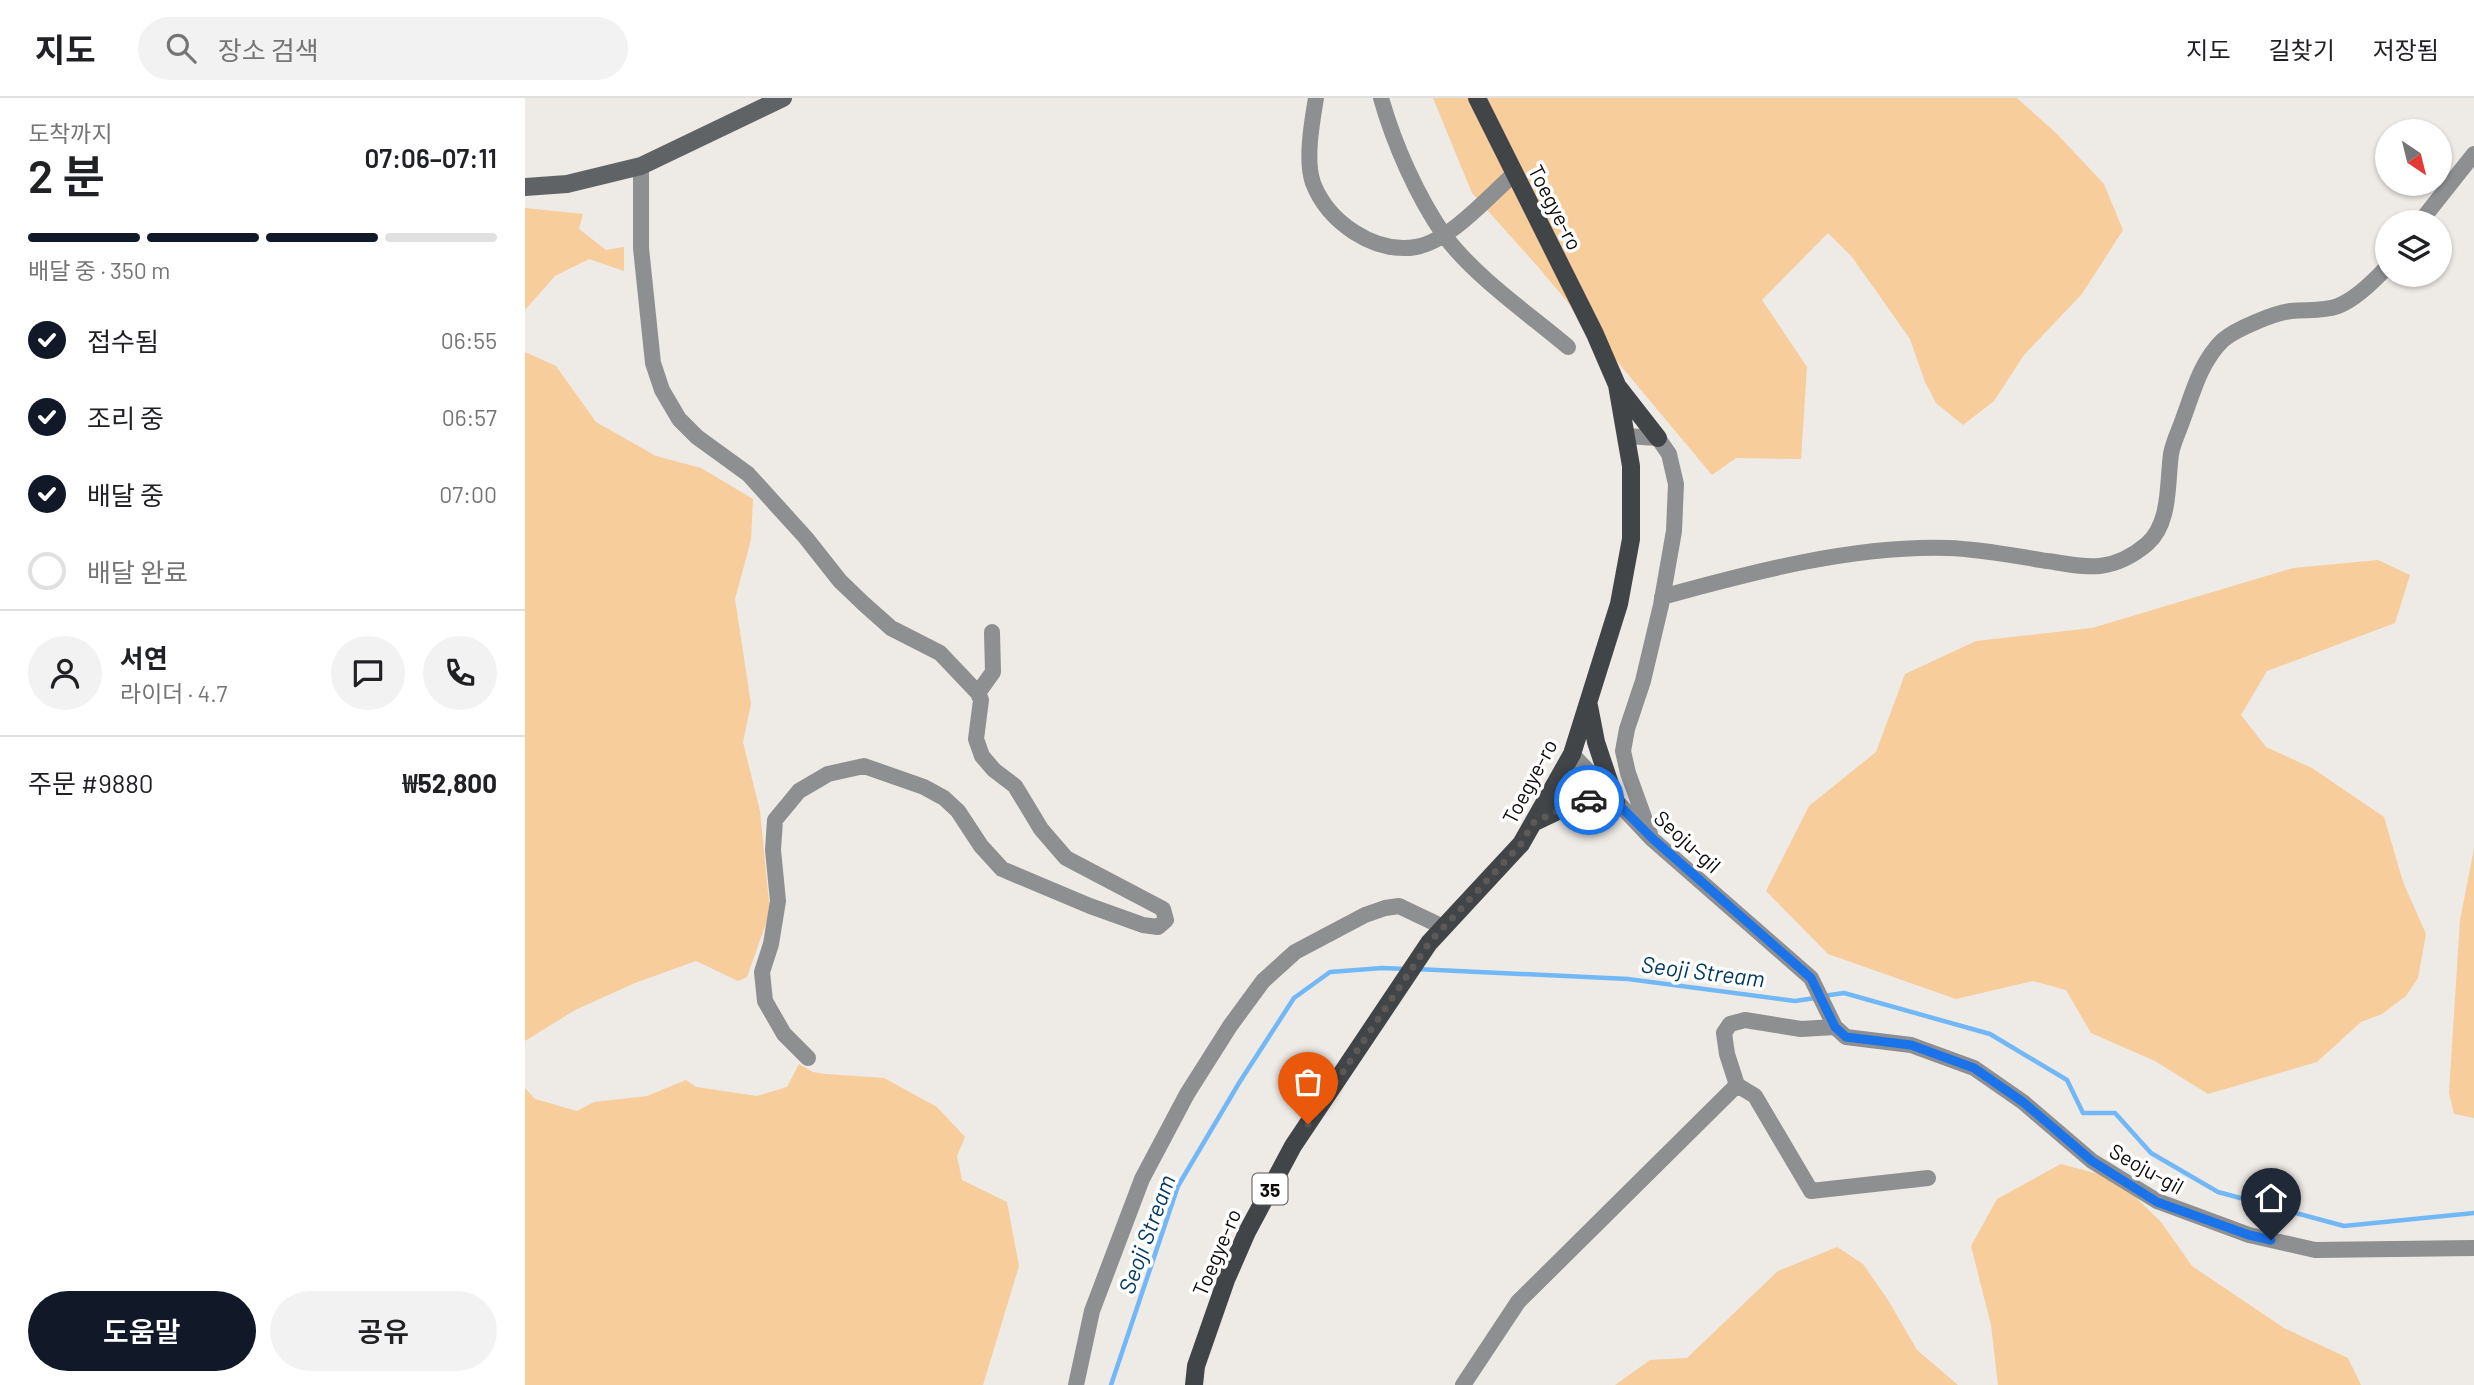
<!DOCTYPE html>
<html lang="ko">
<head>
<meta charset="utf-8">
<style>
  body { margin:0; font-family:Barlow,"Noto Sans KR",sans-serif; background:#f2f2f2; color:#202124; height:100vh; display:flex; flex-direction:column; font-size:26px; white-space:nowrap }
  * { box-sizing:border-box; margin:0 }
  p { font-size:23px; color:#757577 }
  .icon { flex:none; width:38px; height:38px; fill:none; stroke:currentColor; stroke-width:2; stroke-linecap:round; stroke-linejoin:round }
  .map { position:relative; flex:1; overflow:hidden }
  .details { display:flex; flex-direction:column; background:#fff; width:525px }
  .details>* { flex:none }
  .needle { width:46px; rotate:145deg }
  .tools { position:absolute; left:1850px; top:21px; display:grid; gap:14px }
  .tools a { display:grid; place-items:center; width:77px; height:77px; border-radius:50%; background:#fff; box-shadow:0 2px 5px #0004; font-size:35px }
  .pin { position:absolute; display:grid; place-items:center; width:60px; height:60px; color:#fff; margin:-72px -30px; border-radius:50% 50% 50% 0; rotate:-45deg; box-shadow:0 0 7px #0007 }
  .pin .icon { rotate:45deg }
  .courier { position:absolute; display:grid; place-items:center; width:70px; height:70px; margin:-35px; border:5px solid #1a73e8; border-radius:50%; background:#fff; color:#222; box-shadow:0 2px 9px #0007 }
  .overview em { font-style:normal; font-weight:600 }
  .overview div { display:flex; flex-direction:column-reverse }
  .overview { display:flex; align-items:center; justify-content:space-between; height:119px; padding:0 28px }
  h1 { font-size:46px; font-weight:600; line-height:52px }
  .bar { display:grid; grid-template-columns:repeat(4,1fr); gap:10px 7px; align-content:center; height:84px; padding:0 28px }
  .bar i { height:9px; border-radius:5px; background:#e0e0e0 }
  .bar .active { background:#111827 }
  .bar p { grid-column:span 4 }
  .line { display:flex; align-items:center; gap:18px; padding:0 28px; border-top:2px solid #e0e0e0 }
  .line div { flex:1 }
  .round { display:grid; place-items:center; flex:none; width:74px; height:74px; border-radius:37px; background:#f2f2f2 }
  ol { padding:0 28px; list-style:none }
  li { display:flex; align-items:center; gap:21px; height:77px }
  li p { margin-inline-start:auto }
  li .icon { padding:7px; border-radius:50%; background:#111827; color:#fff; stroke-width:4 }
  li:last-child { color:#757577 }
  li i { width:38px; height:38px; border:4px solid #e0e0e0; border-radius:50% }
  .cta { display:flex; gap:14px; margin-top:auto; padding:14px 28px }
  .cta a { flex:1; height:80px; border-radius:42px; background:#111827; color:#fff; font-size:28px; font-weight:600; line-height:80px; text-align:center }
  .cta a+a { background:#f2f2f2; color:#202124 }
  header { display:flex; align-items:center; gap:42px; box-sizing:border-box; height:98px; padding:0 35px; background:#fff; border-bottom:2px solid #e0e0e0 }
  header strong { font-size:33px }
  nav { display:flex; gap:38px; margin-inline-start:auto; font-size:24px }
  .search { width:490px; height:63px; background:#f2f2f2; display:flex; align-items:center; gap:18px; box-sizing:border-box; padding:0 24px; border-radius:38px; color:#757577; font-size:26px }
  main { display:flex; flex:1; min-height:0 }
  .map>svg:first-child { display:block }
</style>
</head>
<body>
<header>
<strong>지도</strong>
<div class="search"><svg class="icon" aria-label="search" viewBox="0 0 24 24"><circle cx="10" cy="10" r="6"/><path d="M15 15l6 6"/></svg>장소 검색</div>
<nav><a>지도</a><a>길찾기</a><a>저장됨</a></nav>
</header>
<main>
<section class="details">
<div class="overview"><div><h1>2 분</h1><p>도착까지</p></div><em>07:06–07:11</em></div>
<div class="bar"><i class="active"></i><i class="active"></i><i class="active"></i><i></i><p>배달 중 · 350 m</p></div>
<ol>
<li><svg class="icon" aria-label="check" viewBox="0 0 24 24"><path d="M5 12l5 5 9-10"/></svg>접수됨<p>06:55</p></li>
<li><svg class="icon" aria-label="check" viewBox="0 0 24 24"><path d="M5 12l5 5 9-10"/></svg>조리 중<p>06:57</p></li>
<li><svg class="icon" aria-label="check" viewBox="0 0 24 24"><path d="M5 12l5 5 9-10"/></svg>배달 중<p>07:00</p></li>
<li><i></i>배달 완료</li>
</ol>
<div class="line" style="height:126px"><a class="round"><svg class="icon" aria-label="person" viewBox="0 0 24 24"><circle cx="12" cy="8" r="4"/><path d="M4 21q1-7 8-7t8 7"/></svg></a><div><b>서연</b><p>라이더 · 4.7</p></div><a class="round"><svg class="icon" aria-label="chat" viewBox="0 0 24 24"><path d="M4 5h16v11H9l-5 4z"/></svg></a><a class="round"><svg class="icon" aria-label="phone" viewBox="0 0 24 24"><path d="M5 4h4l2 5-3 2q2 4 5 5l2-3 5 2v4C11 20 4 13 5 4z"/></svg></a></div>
<div class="line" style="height:91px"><div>주문 #9880</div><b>₩52,800</b></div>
<div class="cta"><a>도움말</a><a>공유</a></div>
</section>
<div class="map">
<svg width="1949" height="1287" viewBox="0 0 1949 1287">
  <rect width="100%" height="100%" fill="#eeeae5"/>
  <path fill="#f7cd9c" d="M 908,0 L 1492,0 L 1532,36 L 1579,86 L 1598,132 L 1557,196 L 1499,257 L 1469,303 L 1438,327 L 1411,305 L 1400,284 L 1385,241 L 1327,159 L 1303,135 L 1237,202 L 1282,269 L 1276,361 L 1211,360 L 1187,377 L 1014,170 L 947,95 Z
    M 0,110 L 58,116 L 54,131 L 81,152 L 99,149 L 99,173 L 64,161 L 30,178 L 0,212 Z
    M 0,254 L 31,268 L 71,324 L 131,358 L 176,370 L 228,401 L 226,442 L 210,501 L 226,606 L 218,644 L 235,713 L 245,814 L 222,879 L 213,883 L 171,863 L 110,885 L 50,912 L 0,943 Z
    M 1853,462 L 1885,477 L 1870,525 L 1742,573 L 1716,617 L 1741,649 L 1787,670 L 1859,719 L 1878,784 L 1901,836 L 1893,880 L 1881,898 L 1857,916 L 1836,924 L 1792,964 L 1683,996 L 1630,963 L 1566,935 L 1541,892 L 1508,883 L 1431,901 L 1303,856 L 1241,793 L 1284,708 L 1351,654 L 1380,576 L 1451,543 L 1567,530 L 1768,470 Z
    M 1949,751 L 1949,1020 L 1929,1016 L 1924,995 L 1935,822 Z
    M 274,966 L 288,974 L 300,976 L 359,980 L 412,1009 L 440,1039 L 432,1058 L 437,1082 L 482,1104 L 494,1168 L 458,1287 L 0,1287 L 0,990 L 10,1001 L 52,1013 L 69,1004 L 122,998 L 161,982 L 171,989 L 232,998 L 262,989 Z
    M 1536,1066 L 1592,1081 L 1636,1124 L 1667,1168 L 1759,1230 L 1823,1260 L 1836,1287 L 1473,1287 L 1466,1227 L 1446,1148 L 1472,1101 Z
    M 1312,1149 L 1338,1166 L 1363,1202 L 1392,1252 L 1433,1287 L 1090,1287 L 1125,1262 L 1162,1260 L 1253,1173 Z"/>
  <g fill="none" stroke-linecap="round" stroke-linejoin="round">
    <path stroke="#72b8f6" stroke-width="4.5" d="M 891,871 L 1103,881 L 1270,903 L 1290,900
      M 1298,898 L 1319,895 L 1465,936 L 1542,982 L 1558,1015 L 1590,1015 L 1626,1055 L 1693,1094 L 1819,1128 L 1949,1115
      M 586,1287 L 653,1088 L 714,985 L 769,900 L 805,874 L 857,870 L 882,871"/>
    <path stroke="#8d8f91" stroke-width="16" d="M 791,0 C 787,24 780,62 788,85 C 803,124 849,156 891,149 C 925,143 963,99 989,76
      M 856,0 C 869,46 892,98 919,137 C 949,178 1004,216 1043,249
      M 116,68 L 116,150 L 128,265 L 137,292 L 154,321 L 172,339 L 223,376 L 281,440 L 315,483 L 339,506 L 366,530 L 415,555 L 453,595
      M 1895,124 L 1949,56
      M 1101,338 L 1133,340 L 1144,356 L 1151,386 L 1149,433 L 1136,507 L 1118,583 L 1102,631 L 1098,653 L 1103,675 L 1125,736
      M 1137,499 C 1227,474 1330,447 1423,450 C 1456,451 1490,458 1522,463 C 1539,465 1557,470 1575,468 C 1592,466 1609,457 1622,446 C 1646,425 1642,385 1646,356 C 1648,344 1654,333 1658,321 C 1668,294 1676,263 1698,242 C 1711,231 1749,215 1766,213 C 1781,211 1797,214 1813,208 C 1831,201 1849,183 1862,169
      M 1047,656 L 1127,741 L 1286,880 L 1310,929 L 1276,931 L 1220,922 L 1205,926 L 1199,935 L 1202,956 L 1212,987 L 1230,998 L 1286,1093 L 1403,1080
      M 1310,929 L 1321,939 L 1386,947 L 1449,970 L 1498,1004 L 1567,1063 L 1632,1103 L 1724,1137 L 1790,1152 L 1949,1150
      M 283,960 L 259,936 L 240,903 L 237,874 L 246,846 L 253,803 L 248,752 L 250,722 L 274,693 L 303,676 L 339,668 L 399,689 L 419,700 L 433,713 L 456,748 L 477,771 L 565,808 L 618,827 L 633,829 L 641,822 L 638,811 L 541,760 L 516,731 L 490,688 L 469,672 L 457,658 L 451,641 L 456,602 L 453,595 L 468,574 L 467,534
      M 551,1287 L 567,1213 L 617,1081 L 662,996 L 705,928 L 738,883 L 770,854 L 840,817 L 860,810 L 874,808 L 918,829
      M 938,1287 L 993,1204 L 1212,987"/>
    <path stroke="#606366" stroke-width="18" d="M 0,89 L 42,86 L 116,68 L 258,0"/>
    <path stroke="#424548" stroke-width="18" d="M 1094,290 L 1133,340
      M 1008,725 L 1056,702 L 1091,704 L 1071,644 L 1064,608
      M 669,1287 L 671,1268 L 701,1182 L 722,1134 L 768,1048 L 904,845 L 996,746 L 1047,656 L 1094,506 L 1106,441 L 1106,368 L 1092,287 L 1070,236 L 952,0"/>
  </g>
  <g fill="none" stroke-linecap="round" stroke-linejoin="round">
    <path stroke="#5c5957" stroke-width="7" stroke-dasharray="0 12.6" d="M 783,1026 L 904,845 L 996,746 L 1008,725 L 1055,702 L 1064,702"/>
    <path stroke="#1a73e8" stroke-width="9" d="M 1064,702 L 1091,704 L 1128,741 L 1286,880 L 1310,929 L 1321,939 L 1386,947 L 1449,970 L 1498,1004 L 1567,1063 L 1632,1104 L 1724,1137 L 1746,1142"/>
  </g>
  <g text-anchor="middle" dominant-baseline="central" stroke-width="7" stroke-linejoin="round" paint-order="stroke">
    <rect fill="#fff" stroke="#565454" stroke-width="2" x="727.5" y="1075.5" width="35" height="31" rx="5"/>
    <g font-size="19" font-weight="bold" fill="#0d0b0a">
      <text x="745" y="1091">35</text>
    </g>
    <g font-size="21" fill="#0d0b0a" stroke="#fff">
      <text transform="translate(1031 109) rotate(63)">Toegye-ro</text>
      <text transform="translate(1004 683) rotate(-62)">Toegye-ro</text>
      <text transform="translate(1163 743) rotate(42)">Seoju-gil</text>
      <text transform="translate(1622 1070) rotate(29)">Seoju-gil</text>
      <text transform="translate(691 1154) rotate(-67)">Toegye-ro</text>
    </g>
    <g font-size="23" font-style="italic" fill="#013960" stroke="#fff">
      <text transform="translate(1178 873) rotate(7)">Seoji Stream</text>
      <text transform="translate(621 1136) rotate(-70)">Seoji Stream</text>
    </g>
  </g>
</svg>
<div class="tools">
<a><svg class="needle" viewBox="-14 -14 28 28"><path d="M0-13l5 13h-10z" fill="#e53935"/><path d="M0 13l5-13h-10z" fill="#757577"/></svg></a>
<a><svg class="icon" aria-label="layers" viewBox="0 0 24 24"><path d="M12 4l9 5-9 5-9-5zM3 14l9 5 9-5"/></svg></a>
</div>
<div class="pin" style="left:783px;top:1026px;background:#ea580c"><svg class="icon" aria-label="bag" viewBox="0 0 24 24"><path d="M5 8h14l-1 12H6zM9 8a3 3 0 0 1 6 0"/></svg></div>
<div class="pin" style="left:1746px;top:1142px;background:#1f2937"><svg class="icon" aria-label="home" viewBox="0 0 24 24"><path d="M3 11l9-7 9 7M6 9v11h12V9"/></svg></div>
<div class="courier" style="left:1064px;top:702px"><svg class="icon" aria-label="car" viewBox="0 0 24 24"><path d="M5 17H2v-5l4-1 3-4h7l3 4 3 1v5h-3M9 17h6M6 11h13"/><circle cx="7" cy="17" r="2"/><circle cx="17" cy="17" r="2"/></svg></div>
</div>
</main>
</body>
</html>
